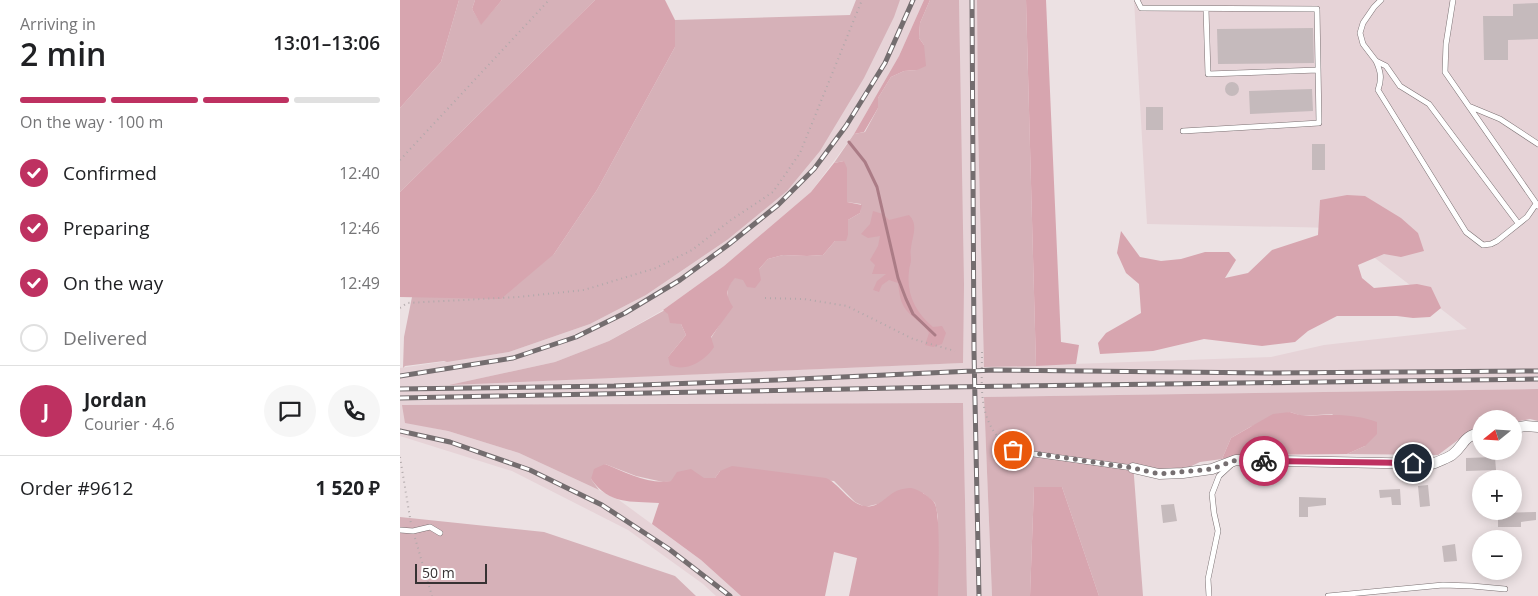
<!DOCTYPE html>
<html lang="en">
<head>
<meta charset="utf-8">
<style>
  body { margin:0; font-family:"Open Sans",sans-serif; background:#f6f6f6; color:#202124; height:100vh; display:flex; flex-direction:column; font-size:19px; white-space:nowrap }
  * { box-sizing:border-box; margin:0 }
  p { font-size:16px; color:#757577 }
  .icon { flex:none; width:28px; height:28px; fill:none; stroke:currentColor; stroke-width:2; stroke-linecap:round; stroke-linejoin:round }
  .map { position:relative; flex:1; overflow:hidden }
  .drawer { display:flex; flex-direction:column; background:#fff; width:400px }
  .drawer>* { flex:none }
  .needle { width:32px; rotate:252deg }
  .buttons { position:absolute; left:1072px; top:410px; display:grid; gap:10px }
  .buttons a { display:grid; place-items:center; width:50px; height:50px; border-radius:50%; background:#fff; box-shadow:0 2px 12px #0003; font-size:25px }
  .scale { position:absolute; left:15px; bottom:12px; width:72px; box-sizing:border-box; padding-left:5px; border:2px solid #373233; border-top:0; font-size:14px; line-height:18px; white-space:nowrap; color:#373233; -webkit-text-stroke:4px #fff; paint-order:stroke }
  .pin { position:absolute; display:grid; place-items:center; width:42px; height:42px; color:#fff; margin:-21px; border:2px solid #fff; border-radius:50%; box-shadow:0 1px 5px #0007 }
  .courier { position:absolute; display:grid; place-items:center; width:50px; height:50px; margin:-25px; border:4px solid #be3161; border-radius:50%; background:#fff; color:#222; box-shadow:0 1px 6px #0007 }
  .headline em { font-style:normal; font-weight:600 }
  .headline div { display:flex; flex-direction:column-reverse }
  .headline { display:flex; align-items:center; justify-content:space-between; height:85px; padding:0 20px }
  h1 { font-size:32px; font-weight:600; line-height:38px }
  .bar { display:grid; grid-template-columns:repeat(4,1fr); gap:8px 5px; align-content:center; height:60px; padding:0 20px }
  .bar i { height:6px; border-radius:4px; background:#e0e0e0 }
  .bar .selected { background:#be3161 }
  .bar p { grid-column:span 4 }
  .line { display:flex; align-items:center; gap:12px; padding:0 20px; border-top:1px solid #e0e0e0 }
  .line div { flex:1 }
  .round { display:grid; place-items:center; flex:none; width:52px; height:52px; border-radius:26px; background:#f6f6f6 }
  ol { padding:0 20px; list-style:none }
  li { display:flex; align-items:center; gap:15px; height:55px }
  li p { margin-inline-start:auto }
  li .icon { padding:5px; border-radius:50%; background:#be3161; color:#fff; stroke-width:4 }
  li:last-child { color:#757577 }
  li i { width:28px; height:28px; border:2px solid #e0e0e0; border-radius:50% }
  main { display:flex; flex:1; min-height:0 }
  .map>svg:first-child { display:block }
</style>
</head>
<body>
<main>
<section class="drawer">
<div class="headline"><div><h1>2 min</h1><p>Arriving in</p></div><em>13:01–13:06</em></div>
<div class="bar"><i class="selected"></i><i class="selected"></i><i class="selected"></i><i></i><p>On the way · 100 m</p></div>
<ol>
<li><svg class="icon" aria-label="check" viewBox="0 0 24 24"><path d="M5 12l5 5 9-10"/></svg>Confirmed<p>12:40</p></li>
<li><svg class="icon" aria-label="check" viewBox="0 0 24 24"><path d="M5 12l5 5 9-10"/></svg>Preparing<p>12:46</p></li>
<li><svg class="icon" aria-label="check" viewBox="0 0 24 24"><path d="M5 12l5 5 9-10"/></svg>On the way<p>12:49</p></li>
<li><i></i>Delivered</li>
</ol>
<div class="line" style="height:90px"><b class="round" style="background:#be3161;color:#fff">J</b><div><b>Jordan</b><p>Courier · 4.6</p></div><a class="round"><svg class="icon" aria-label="chat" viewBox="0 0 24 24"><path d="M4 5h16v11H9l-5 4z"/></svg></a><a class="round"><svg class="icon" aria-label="phone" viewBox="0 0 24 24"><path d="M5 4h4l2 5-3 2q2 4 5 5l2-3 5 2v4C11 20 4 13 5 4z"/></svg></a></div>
<div class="line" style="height:65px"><div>Order #9612</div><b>1 520 ₽</b></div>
</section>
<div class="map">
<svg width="1138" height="596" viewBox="0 0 1138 596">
  <rect width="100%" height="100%" fill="#ece1e3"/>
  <path fill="#e6d3d7" d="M 500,0 L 524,0 L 499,56 L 454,134 L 411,192 L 324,266 L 263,310 L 209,341 L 155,362 L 54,384 L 563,363 L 559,0 L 577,0 L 578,127 L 584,367 L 871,357 L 924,345 L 1067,329 L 936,228 L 747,224 L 734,0 L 1138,0 L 1138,389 L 584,397 L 592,596 L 567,596 L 563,403 L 201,405 L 5,422 L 48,431 L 119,453 L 199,490 L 219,500 L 301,560 L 341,596 L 316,596 L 303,584 L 228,530 L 112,471 L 0,436 L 0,368 L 109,352 L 190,324 L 246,295 L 327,240 Z"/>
  <path fill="#d6b1b8" d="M 59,0 L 75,0 L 72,9 L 81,24 L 102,0 L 195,0 L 0,192 L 0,108 L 41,62 Z
    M 456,0 L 500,0 L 494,17 L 464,78 L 420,151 L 387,191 L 327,240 L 246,295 L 190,324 L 109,352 L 47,362 L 44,361 L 5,366 L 3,368 L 4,337 L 12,297 L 39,297 L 154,254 L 197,190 L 275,47 L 275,20 L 450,15 Z
    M 530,0 L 559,0 L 564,285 L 563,363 L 49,385 L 155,362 L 209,341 L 265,310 L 281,324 L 286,335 L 268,357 L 311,338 L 320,324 L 328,299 L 328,287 L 335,277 L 343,279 L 359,269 L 368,259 L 383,255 L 407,256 L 423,255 L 435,241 L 448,235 L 448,220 L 460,213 L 461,204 L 447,202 L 444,161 L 434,163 L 454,134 L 465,132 L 478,108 L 478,98 L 491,77 L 504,71 L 517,70 L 524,45 L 519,38 L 520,23 Z
    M 577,0 L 626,0 L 636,366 L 584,367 L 578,127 Z
    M 1138,389 L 1138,421 L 1130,419 L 1114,422 L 1114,419 L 1081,419 L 1081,430 L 1066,434 L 1038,455 L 947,454 L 965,446 L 932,414 L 902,416 L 890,412 L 850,427 L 831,438 L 822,459 L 800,462 L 777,473 L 733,463 L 743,596 L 699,596 L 662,487 L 634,487 L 630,596 L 592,596 L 584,397 Z
    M 563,403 L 567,596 L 538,596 L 538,517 L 535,503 L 523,493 L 465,507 L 455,502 L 434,481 L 320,471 L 315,478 L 263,482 L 236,476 L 205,464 L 191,479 L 199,490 L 119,453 L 48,431 L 5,423 L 2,405 Z
    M 0,517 L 144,532 L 275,576 L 296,596 L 0,596 Z"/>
  <path fill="#d7a5af" d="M 0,0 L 59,0 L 41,62 L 0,108 Z
    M 75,0 L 102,0 L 81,25 L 72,9 Z
    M 195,0 L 265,0 L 275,20 L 275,47 L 197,190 L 154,254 L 101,299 L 0,297 L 0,192 Z
    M 524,0 L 530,0 L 520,23 L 519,38 L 524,45 L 526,66 L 517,70 L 504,71 L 491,77 L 478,98 L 478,108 L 464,132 L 454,134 L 499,56 Z
    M 626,0 L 646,0 L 661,342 L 679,345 L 676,364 L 636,366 Z
    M 444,161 L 447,168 L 447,202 L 462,205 L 460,213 L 448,220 L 448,235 L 446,241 L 435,241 L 423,255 L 407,256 L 383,255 L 368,259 L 359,269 L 361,280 L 355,288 L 347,287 L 343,280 L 335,278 C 326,289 325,295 333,307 L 311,337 L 314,347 C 306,360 286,373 270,365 L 268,357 L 286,335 L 281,324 L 270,323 L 268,314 L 263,310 L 324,266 L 411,192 L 434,163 Z
    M 947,195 L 965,196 L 1001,218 L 1018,233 L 1024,251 L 1001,257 L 984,254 L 958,265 L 962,278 L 974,288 L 1017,284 L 1031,287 L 1041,308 L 1030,317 L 1013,318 L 997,316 L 937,316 L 908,331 L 895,342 L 862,346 L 804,339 L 753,351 L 700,354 L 698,343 L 706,333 L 741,313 L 739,284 L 726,273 L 717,253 L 721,231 L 740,257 L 761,261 L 781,259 L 805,252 L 829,252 L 836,260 L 825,278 L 848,273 L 872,250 L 918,235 L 920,200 Z
    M 473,211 L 483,214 L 489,220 L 509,215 C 519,225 512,236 511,248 C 510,252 511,256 511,260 C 511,264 509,267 509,271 C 506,294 516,313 533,327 L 542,326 L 546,333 L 542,344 L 533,347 L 525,345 L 529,333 C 523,322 510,317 504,307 C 500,300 499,291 498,283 L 489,280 L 482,285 L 479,292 L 473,290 L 477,281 L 486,274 L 472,274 L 475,265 L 470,260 L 478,246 L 480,236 L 468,238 L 461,234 L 470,224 Z
    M 890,412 C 908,419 916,414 934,415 C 949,415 963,417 977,422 L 977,434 L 965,446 L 947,454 L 840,455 L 822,459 L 831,438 L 873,414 Z
    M 205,464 C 225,472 249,485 271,481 L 277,472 L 291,469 L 304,478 L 315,478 L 320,471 L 332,466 L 426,478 C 440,484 449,504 465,506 C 479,509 487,494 499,490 C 502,489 507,488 510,488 C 517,488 532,498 535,504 C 541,519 538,577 538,596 L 449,596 L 457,558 L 434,552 L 425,596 L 341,596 L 301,560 L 252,524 L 259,503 C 230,501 210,505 191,479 L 194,469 Z
    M 634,487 L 662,487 L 699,596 L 630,596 Z"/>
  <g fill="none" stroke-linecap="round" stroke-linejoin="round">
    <path stroke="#ab7c86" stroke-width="3" d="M 449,142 L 465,162 L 477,187 L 498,278 L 506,299 L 513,314 L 535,335"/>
  </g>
  <path fill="#c5babc" d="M 1138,3 L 1138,39 L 1108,40 L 1108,60 L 1084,60 L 1083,16 L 1113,16 L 1113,4 Z
    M 913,28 L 914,63 L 818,64 L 817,29 Z
    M825 89a7 7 0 1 1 14 0a7 7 0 1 1-14 0Z
    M 912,89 L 913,111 L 850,114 L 849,91 Z
    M 746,107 L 763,107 L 763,130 L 746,130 Z
    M 912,144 L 925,144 L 925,170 L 912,170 Z
    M 1095,457 L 1096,470 L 1066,471 L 1066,458 Z
    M 1028,485 L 1030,506 L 1020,507 L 1018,486 Z
    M 1000,489 L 1001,505 L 992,505 L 991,497 L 980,498 L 979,490 Z
    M 899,497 L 926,498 L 926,505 L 908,507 L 908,517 L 899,517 Z
    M 774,504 L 777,521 L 763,523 L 761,505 Z
    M 1136,512 L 1136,520 L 1121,522 L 1121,527 L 1098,527 L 1098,513 Z
    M 1055,544 L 1057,561 L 1044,562 L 1042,546 Z"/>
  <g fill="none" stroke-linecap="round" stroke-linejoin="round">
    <g stroke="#7a7072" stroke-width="6">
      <path id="service" d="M 737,0 L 741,8 L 917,9 L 919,123 L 783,131
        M 981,0 L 974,7 L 963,23 L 960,33 L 963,44 L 976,61 L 986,66 L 1000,86 L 1029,104 L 1118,223
        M 1053,0 L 1046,44 L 1045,72 L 1138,206
        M 806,9 L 808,74 L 918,70
        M 976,61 C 981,72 982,79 978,90 L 1066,232 L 1083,245 L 1091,244 L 1097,241 L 1127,217 L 1136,204
        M 1071,107 L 1100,119 L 1138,144
        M 613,451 L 733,468
        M 0,530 L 13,531 L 30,527 L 40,533
        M 809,596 L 808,579 L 818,531 L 814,513 L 812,494 L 819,476 L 832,464
        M 928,596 L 1043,585 L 1072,586 L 1105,589"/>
    </g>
    <g stroke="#7a7072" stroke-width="11">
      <path id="minor" d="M 1114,428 L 1126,426 L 1138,427
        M 733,468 L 759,474 L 783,473 L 812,469 L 836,460 L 1032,464 C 1039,461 1046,459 1052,455 C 1065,445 1062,436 1081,433"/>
    </g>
    <path stroke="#b1a8aa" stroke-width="2" stroke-dasharray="1 4" stroke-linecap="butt" d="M 0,160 L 149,0
      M 365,298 L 404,299 L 447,306 L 513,339 L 555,351
      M 0,308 L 7,303 L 118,297 L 184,290 L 256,268 L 292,250 L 331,220 L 373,192 L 400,153 L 462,0
      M 582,352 C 582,387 577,421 607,446
      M 0,457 L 11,524
      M 15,538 L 32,596"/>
    <use href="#service" stroke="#fff" stroke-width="5"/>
    <use href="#minor" stroke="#fff" stroke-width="10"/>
    <g stroke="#746d6f" stroke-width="5">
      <path id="rail" d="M 572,0 L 574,351 L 579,596
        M 0,376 L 113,358 L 176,337 L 225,313 L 280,280 L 328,245 L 378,205 L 414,169 L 446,126 L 485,63 L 513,0
        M 0,389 L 214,386 L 377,380 L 594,370 L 867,373 L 1138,371
        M 0,398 L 547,387 L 1138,379
        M 0,431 L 50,442 L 130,470 L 202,505 L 269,549 L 330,596"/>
    </g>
    <use href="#rail" stroke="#fff" stroke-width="3" stroke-dasharray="9" stroke-linecap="butt"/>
  </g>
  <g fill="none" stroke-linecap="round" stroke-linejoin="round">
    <path stroke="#766f71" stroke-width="5" stroke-dasharray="0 9" d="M 613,450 L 733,468 L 759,474 L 812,469 L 836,460 L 864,461"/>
    <path stroke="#be3161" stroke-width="6" d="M 864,461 L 1013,463"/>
  </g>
</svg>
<div class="buttons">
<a><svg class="needle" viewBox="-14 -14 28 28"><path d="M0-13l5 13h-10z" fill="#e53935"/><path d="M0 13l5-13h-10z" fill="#757577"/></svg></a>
<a>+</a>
<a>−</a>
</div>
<div class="scale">50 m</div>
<div class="pin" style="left:613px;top:450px;background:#ea580c"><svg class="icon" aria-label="bag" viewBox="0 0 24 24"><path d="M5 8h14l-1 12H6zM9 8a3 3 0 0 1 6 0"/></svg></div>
<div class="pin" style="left:1013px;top:463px;background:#1f2937"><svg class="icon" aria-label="home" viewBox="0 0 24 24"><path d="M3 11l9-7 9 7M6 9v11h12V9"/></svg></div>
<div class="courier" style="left:864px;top:461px"><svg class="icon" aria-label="bike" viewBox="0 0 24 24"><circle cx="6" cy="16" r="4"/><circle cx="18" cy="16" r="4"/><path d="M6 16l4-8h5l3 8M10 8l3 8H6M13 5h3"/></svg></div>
</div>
</main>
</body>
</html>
